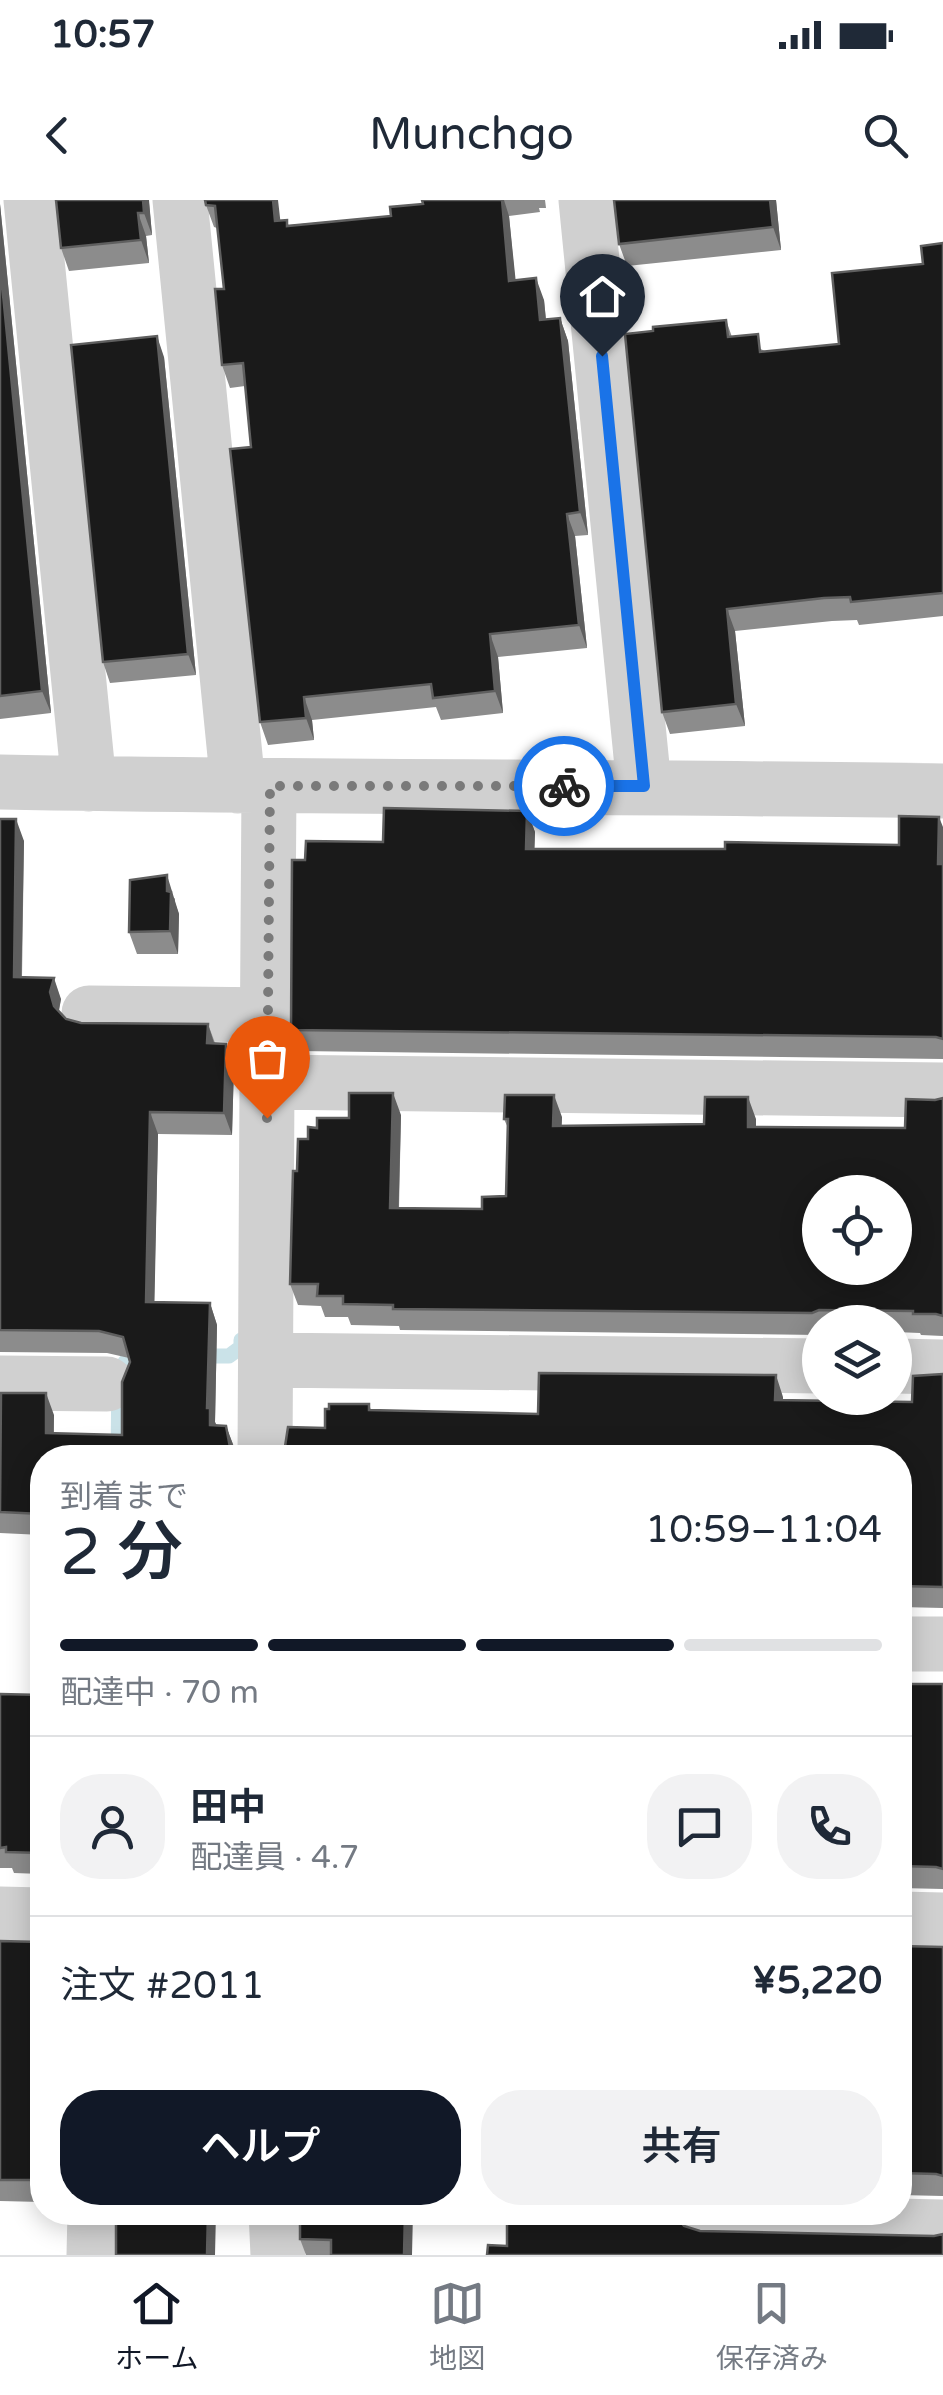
<!DOCTYPE html>
<html lang="ja">
<head>
<meta charset="utf-8">
<style>
  body { margin:0; font-family:"Varela Round","Noto Sans JP",sans-serif; background:#f2f2f3; color:#1f2937; height:100vh; display:flex; flex-direction:column; font-size:38px; white-space:nowrap }
  * { box-sizing:border-box; margin:0 }
  p { font-size:32px; color:#747a83 }
  .icon { flex:none; width:55px; height:55px; fill:none; stroke:currentColor; stroke-width:2; stroke-linecap:round; stroke-linejoin:round }
  .map { position:relative; flex:1; overflow:hidden }
  .details { position:absolute; left:30px; top:1245px; width:882px; height:780px; display:flex; flex-direction:column; background:#fff; border-radius:40px; box-shadow:0 5px 25px #0003 }
  .details>* { flex:none }
  .fabs { position:absolute; left:802px; top:975px; display:grid; gap:20px }
  .fabs a { display:grid; place-items:center; width:110px; height:110px; border-radius:50%; background:#fff; box-shadow:0 5px 25px #0003; font-size:50px }
  .pin { position:absolute; display:grid; place-items:center; width:85px; height:85px; color:#fff; margin:-102px -42px; border-radius:50% 50% 50% 0; rotate:-45deg; box-shadow:0 0 10px #0007 }
  .pin .icon { rotate:45deg }
  .courier { position:absolute; display:grid; place-items:center; width:100px; height:100px; margin:-50px; border:8px solid #1a73e8; border-radius:50%; background:#fff; color:#222; box-shadow:0 2px 12px #0007 }
  .overview em { font-style:normal; font-weight:600 }
  .overview div { display:flex; flex-direction:column-reverse }
  .overview { display:flex; align-items:center; justify-content:space-between; height:170px; padding:0 30px }
  h1 { font-size:65px; font-weight:600; line-height:75px }
  .bar { display:grid; grid-template-columns:repeat(4,1fr); gap:15px 10px; align-content:center; height:120px; padding:0 30px }
  .bar i { height:12px; border-radius:8px; background:#e0e1e3 }
  .bar .selected { background:#111827 }
  .bar p { grid-column:span 4 }
  .line { display:flex; align-items:center; gap:25px; padding:0 30px; border-top:2px solid #e0e1e3 }
  .line div { flex:1 }
  .round { display:grid; place-items:center; flex:none; width:105px; height:105px; border-radius:40px; background:#f2f2f3 }
  .button { display:flex; gap:20px; margin-top:auto; padding:20px 30px }
  .button a { flex:1; height:115px; border-radius:40px; background:#111827; color:#fff; font-size:40px; font-weight:600; line-height:115px; text-align:center }
  .button a+a { background:#f2f2f3; color:#1f2937 }
  .status { display:flex; justify-content:space-between; align-items:center; height:70px; padding:0 50px; background:#fff; direction:ltr }
  .status svg { height:28px; fill:currentColor }
  header { display:flex; justify-content:space-between; align-items:center; height:130px; padding:0 30px; background:#fff; font-size:45px; font-weight:600 }
  .dock { display:flex; justify-content:space-around; align-items:center; height:140px; border-top:2px solid #e0e1e3; background:#fff; font-size:28px; color:#747a83 }
  .dock a { display:grid; justify-items:center; gap:5px }
  .dock .selected { color:#111827 }
  .map>svg:first-child { display:block }
</style>
</head>
<body>
<div class="status"><b>10:57</b><svg viewBox="0 0 49 12"><path d="M0 12V9h3v3zM5 12V6h3v6zM10 12V3h3v9zM15 12V0h3v12zM26 1h20v11H26zM47 4h2v5h-2z"/></svg></div>
<header><svg class="icon" aria-label="back" viewBox="0 0 24 24"><path d="M15 5l-7 7 7 7"/></svg>Munchgo<svg class="icon" aria-label="search" viewBox="0 0 24 24"><circle cx="10" cy="10" r="6"/><path d="M15 15l6 6"/></svg></header>
<div class="map">
<svg width="943" height="2055" viewBox="0 0 943 2055">
  <rect width="100%" height="100%" fill="#fff"/>
  <g fill="none" stroke-linecap="round" stroke-linejoin="round">
    <path stroke="#cae2e8" stroke-width="15" d="M 199,1156 L 229,1156 L 241,1147 L 241,1140
      M 118,1258 L 119,1170 L 129,1157 L 146,1157"/>
    <path stroke="#d0d0d0" stroke-width="55" d="M 31,0 L 89,584
      M 180,0 L 238,586
      M 586,0 L 644,586
      M 0,582 C 314,588 629,586 943,591
      M 269,586 L 267,882 L 943,890
      M 89,813 L 268,815
      M 266,1160 L 820,1166
      M 895,1166 L 943,1167
      M 0,1183 L 107,1184
      M 265,1258 L 267,882
      M 900,1444 L 943,1444
      M 0,1714 L 42,1715
      M 900,1719 L 943,1720
      M 276,2012 L 278,2055
      M 709,2022 L 943,2027
      M 94,2055 L 95,2012"/>
  </g>
  <path fill="#8c8c8c" d="M 422,0 L 545,0 L 546,8 L 539,8 L 540,12 L 509,16 L 515,80 L 544,100 L 546,119 L 560,118 L 568,141 L 588,335 L 575,336 L 587,448 L 498,457 L 503,513 L 441,520 L 436,507 L 312,520 L 314,540 L 268,545 L 260,522 L 251,247 L 245,186 L 230,188 L 222,165 L 224,89 L 217,28 L 214,27 L 206,5 L 280,21 L 289,25 L 391,16 L 423,4 Z
    M 776,0 L 781,50 L 627,66 L 619,44 Z
    M 149,3 L 152,35 L 146,36 L 149,63 L 69,71 L 61,48 Z
    M 0,4 L 51,513 L 0,519 Z
    M 943,43 L 943,416 L 859,425 L 857,420 L 832,421 L 735,431 L 745,526 L 670,534 L 662,512 L 726,120 L 732,137 L 765,151 L 839,144 Z
    M 164,157 L 196,475 L 110,483 L 103,462 Z
    M 527,611 L 535,632 L 534,649 L 725,649 L 899,645 L 943,627 L 943,859 L 298,851 L 291,830 L 305,660 Z
    M 0,619 L 24,641 L 22,777 L 61,799 L 59,811 L 66,819 L 81,823 L 208,824 L 215,843 L 234,865 L 232,935 L 158,934 L 154,1102 L 210,1103 L 217,1125 L 215,1222 L 217,1226 L 226,1226 L 234,1247 L 42,1258 L 42,1335 L 0,1333 L 0,1237 L 54,1215 L 54,1234 L 122,1235 L 130,1162 L 129,1158 L 107,1153 L 0,1152 Z
    M 175,698 L 175,703 L 179,714 L 178,754 L 137,754 L 129,732 Z
    M 943,898 L 943,1136 L 921,1135 L 920,1133 L 895,1132 L 895,1122 L 820,1122 L 820,1135 L 400,1130 L 399,1126 L 351,1125 L 348,1117 L 325,1117 L 321,1106 L 298,1105 L 290,1084 L 297,971 L 308,939 L 317,928 L 349,918 L 401,915 L 399,1008 L 482,1009 L 506,996 L 508,928 L 504,919 L 562,917 L 561,926 L 704,924 L 756,919 L 756,927 L 905,928 L 935,900 Z
    M 943,1174 L 943,1408 L 900,1407 L 900,1258 L 325,1228 L 369,1204 L 371,1210 L 538,1214 L 783,1197 L 783,1200 L 912,1202 Z
    M 900,1484 L 943,1484 L 943,1689 L 900,1688 Z
    M 0,1494 L 42,1495 L 42,1674 L 14,1673 L 12,1668 L 0,1668 Z
    M 0,1741 L 40,1742 L 42,1750 L 42,2002 L 0,2001 Z
    M 900,1746 L 943,1747 L 943,1996 L 900,1995 Z
    M 116,2012 L 245,2012 L 245,2014 Z
    M 300,2012 L 412,2055 L 306,2055 L 300,2039 Z"/>
  <path fill="#5f5f5f" d="M 143,0 L 149,0 L 152,35 L 144,13 Z
    M 273,0 L 278,0 L 283,44 L 275,21 Z
    M 502,0 L 504,0 L 509,16 L 518,103 L 509,81 Z
    M 770,0 L 776,0 L 781,50 L 773,27 Z
    M 0,4 L 51,513 L 42,491 L 0,64 Z
    M 138,13 L 146,36 L 149,63 L 141,40 Z
    M 536,78 L 544,100 L 548,143 L 540,120 Z
    M 560,118 L 568,141 L 588,335 L 580,312 Z
    M 157,136 L 164,157 L 196,475 L 188,454 Z
    M 567,314 L 575,336 L 587,448 L 579,425 Z
    M 727,409 L 735,431 L 745,526 L 736,504 Z
    M 490,434 L 498,457 L 503,513 L 495,491 Z
    M 304,497 L 312,520 L 314,540 L 306,518 Z
    M 527,611 L 535,632 L 534,670 L 526,649 Z
    M 939,617 L 943,627 L 943,676 L 938,664 Z
    M 16,619 L 24,641 L 21,799 L 14,777 Z
    M 167,675 L 179,714 L 178,754 L 170,731 Z
    M 54,778 L 61,799 L 58,814 L 54,806 L 50,792 Z
    M 208,824 L 215,846 L 207,843 Z
    M 226,844 L 234,865 L 232,935 L 224,913 Z
    M 393,893 L 401,915 L 398,1029 L 390,1008 Z
    M 554,895 L 562,917 L 561,947 L 553,926 Z
    M 748,897 L 756,919 L 756,948 L 748,927 Z
    M 150,912 L 158,934 L 154,1124 L 146,1102 Z
    M 210,1103 L 217,1125 L 215,1222 L 218,1229 L 210,1225 L 207,1208 Z
    M 776,1175 L 783,1197 L 783,1221 L 775,1200 Z
    M 46,1193 L 54,1215 L 53,1255 L 46,1233 Z
    M 226,1226 L 234,1247 L 236,1258 L 231,1253 Z
    M 208,2012 L 216,2012 L 215,2055 L 207,2055 Z
    M 405,2012 L 413,2012 L 412,2055 L 404,2055 Z"/>
  <path fill="#1a1a1a" stroke="#5f5f5f" stroke-width="2.5" fill-rule="evenodd" d="M 56,0 L 143,0 L 144,13 L 138,13 L 141,40 L 61,48 Z
    M 205,0 L 273,0 L 275,21 L 287,20 L 287,26 L 391,16 L 390,7 L 423,4 L 422,0 L 502,0 L 509,81 L 536,78 L 540,120 L 560,118 L 580,312 L 567,314 L 579,425 L 490,434 L 495,491 L 433,498 L 431,484 L 304,497 L 306,518 L 260,522 L 230,249 L 251,247 L 243,163 L 222,165 L 215,89 L 224,89 L 215,6 L 206,5 Z
    M 614,0 L 770,0 L 773,27 L 619,44 Z
    M 943,43 L 943,393 L 851,402 L 850,397 L 824,398 L 727,409 L 736,504 L 662,512 L 625,134 L 653,131 L 653,127 L 726,120 L 728,137 L 758,134 L 760,152 L 839,144 L 832,73 L 923,64 L 921,46 Z
    M 0,64 L 42,491 L 0,496 Z
    M 157,136 L 188,454 L 103,462 L 71,145 Z
    M 384,608 L 527,611 L 526,649 L 725,649 L 725,642 L 899,645 L 899,616 L 939,617 L 938,664 L 943,664 L 943,839 L 936,837 L 291,830 L 292,660 L 305,660 L 306,641 L 383,642 Z
    M 0,619 L 16,619 L 14,777 L 54,778 L 50,792 L 54,806 L 66,819 L 81,823 L 208,824 L 207,843 L 226,844 L 224,913 L 150,912 L 146,1102 L 210,1103 L 207,1208 L 210,1208 L 210,1225 L 226,1226 L 231,1253 L 235,1258 L 42,1258 L 42,1314 L 0,1312 L 1,1193 L 46,1193 L 46,1233 L 122,1235 L 122,1182 L 130,1162 L 123,1137 L 99,1131 L 0,1130 Z
    M 167,675 L 167,691 L 171,692 L 170,731 L 129,732 L 130,680 Z
    M 349,893 L 393,893 L 390,1008 L 482,1009 L 482,997 L 506,996 L 508,919 L 504,919 L 505,895 L 554,895 L 553,926 L 704,924 L 705,897 L 748,897 L 748,927 L 905,928 L 906,899 L 935,900 L 943,898 L 943,1116 L 936,1114 L 913,1114 L 913,1111 L 819,1110 L 812,1113 L 393,1109 L 393,1105 L 343,1104 L 343,1096 L 317,1096 L 318,1084 L 290,1084 L 293,971 L 297,971 L 298,939 L 308,939 L 308,927 L 317,928 L 317,918 L 349,918 ZM 820,992 L 895,992 L 895,1068 L 820,1068 Z
    M 539,1173 L 776,1175 L 775,1200 L 912,1202 L 913,1176 L 943,1174 L 943,1387 L 900,1386 L 900,1258 L 279,1258 L 284,1253 L 288,1227 L 325,1228 L 325,1209 L 329,1209 L 329,1204 L 369,1204 L 369,1210 L 538,1214 Z
    M 900,1484 L 943,1484 L 943,1669 L 936,1667 L 900,1666 Z
    M 0,1494 L 42,1495 L 42,1653 L 6,1652 L 6,1647 L 0,1648 Z
    M 0,1741 L 40,1742 L 39,1750 L 42,1750 L 42,1980 L 0,1980 Z
    M 900,1746 L 943,1747 L 943,1976 L 936,1974 L 900,1973 Z
    M 116,2012 L 208,2012 L 207,2055 L 116,2055 Z
    M 300,2012 L 405,2012 L 404,2055 L 331,2055 L 331,2040 L 300,2039 Z
    M 507,2012 L 673,2012 L 684,2026 L 700,2031 L 934,2036 L 943,2034 L 943,2055 L 487,2055 L 488,2045 L 507,2046 Z"/>
  <g fill="none" stroke-linecap="round" stroke-linejoin="round">
    <path stroke="#7a7a7a" stroke-width="10" stroke-dasharray="0 18" d="M 267,918 L 270,586 L 564,586"/>
    <path stroke="#1a73e8" stroke-width="12" d="M 564,586 L 644,586 L 602,156"/>
  </g>
</svg>
<div class="fabs">
<a><svg class="icon" aria-label="locate" viewBox="0 0 24 24"><circle cx="12" cy="12" r="6"/><path d="M12 2v4M12 18v4M2 12h4M18 12h4"/></svg></a>
<a><svg class="icon" aria-label="layers" viewBox="0 0 24 24"><path d="M12 4l9 5-9 5-9-5zM3 14l9 5 9-5"/></svg></a>
</div>
<div class="pin" style="left:267px;top:918px;background:#ea580c"><svg class="icon" aria-label="bag" viewBox="0 0 24 24"><path d="M5 8h14l-1 12H6zM9 8a3 3 0 0 1 6 0"/></svg></div>
<div class="pin" style="left:602px;top:156px;background:#1f2937"><svg class="icon" aria-label="home" viewBox="0 0 24 24"><path d="M3 11l9-7 9 7M6 9v11h12V9"/></svg></div>
<div class="courier" style="left:564px;top:586px"><svg class="icon" aria-label="bike" viewBox="0 0 24 24"><circle cx="6" cy="16" r="4"/><circle cx="18" cy="16" r="4"/><path d="M6 16l4-8h5l3 8M10 8l3 8H6M13 5h3"/></svg></div>
<section class="details">
<div class="overview"><div><h1>2 分</h1><p>到着まで</p></div><em>10:59–11:04</em></div>
<div class="bar"><i class="selected"></i><i class="selected"></i><i class="selected"></i><i></i><p>配達中 · 70 m</p></div>
<div class="line" style="height:180px"><a class="round"><svg class="icon" aria-label="person" viewBox="0 0 24 24"><circle cx="12" cy="8" r="4"/><path d="M4 21q1-7 8-7t8 7"/></svg></a><div><b>田中</b><p>配達員 · 4.7</p></div><a class="round"><svg class="icon" aria-label="chat" viewBox="0 0 24 24"><path d="M4 5h16v11H9l-5 4z"/></svg></a><a class="round"><svg class="icon" aria-label="phone" viewBox="0 0 24 24"><path d="M5 4h4l2 5-3 2q2 4 5 5l2-3 5 2v4C11 20 4 13 5 4z"/></svg></a></div>
<div class="line" style="height:130px"><div>注文 #2011</div><b>¥5,220</b></div>
<div class="button"><a>ヘルプ</a><a>共有</a></div>
</section>
</div>
<nav class="dock">
<a class="selected"><svg class="icon" aria-label="home" viewBox="0 0 24 24"><path d="M3 11l9-7 9 7M6 9v11h12V9"/></svg>ホーム</a>
<a><svg class="icon" aria-label="map" viewBox="0 0 24 24"><path d="M3 6l6-2 6 2 6-2v14l-6 2-6-2-6 2zM9 4v14M15 6v14"/></svg>地図</a>
<a><svg class="icon" aria-label="saved" viewBox="0 0 24 24"><path d="M7 4h10v16l-5-4-5 4z"/></svg>保存済み</a>
</nav>
</body>
</html>
